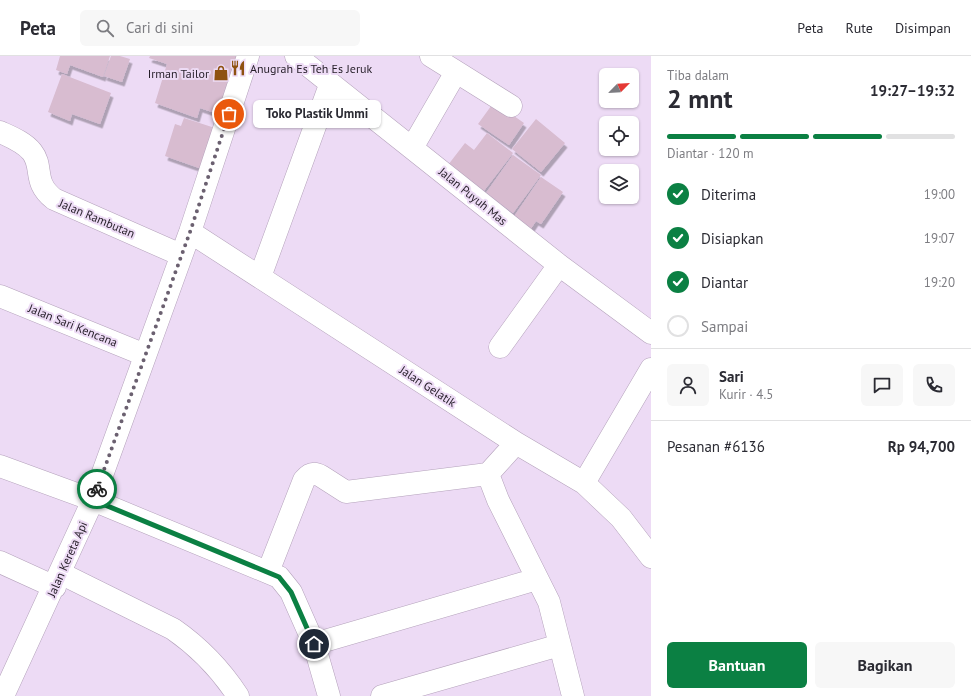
<!DOCTYPE html>
<html lang="id">
<head>
<meta charset="utf-8">
<style>
  body { margin:0; font-family:"PT Sans",sans-serif; background:#f7f7f7; color:#2b2b33; height:100vh; display:flex; flex-direction:column; font-size:15px; white-space:nowrap }
  * { box-sizing:border-box; margin:0 }
  p { font-size:13px; color:#7c7c81 }
  .icon { flex:none; width:22px; height:22px; fill:none; stroke:currentColor; stroke-width:2; stroke-linecap:round; stroke-linejoin:round }
  .map { position:relative; flex:1; overflow:hidden }
  .sheet { display:flex; flex-direction:column; background:#fff; width:320px }
  .sheet>* { flex:none }
  .needle { width:26px; rotate:66deg }
  .tools { position:absolute; left:599px; top:12px; display:grid; gap:8px }
  .tools a { display:grid; place-items:center; width:40px; height:40px; border-radius:6px; background:#fff; box-shadow:0 1px 3px #0004; font-size:20px }
  .pin { position:absolute; display:grid; place-items:center; width:34px; height:34px; color:#fff; margin:-17px; border:2px solid #fff; border-radius:50%; box-shadow:0 1px 4px #0007 }
  .courier { position:absolute; display:grid; place-items:center; width:40px; height:40px; margin:-20px; border:3px solid #0b8043; border-radius:50%; background:#fff; color:#222; box-shadow:0 1px 5px #0007 }
  .bubble { position:absolute; height:28px; border-radius:6px; background:#fff; box-shadow:0 1px 3px #0004; font-size:13px; font-weight:700; line-height:28px; text-align:center }
  .overview em { font-style:normal; font-weight:700 }
  .overview div { display:flex; flex-direction:column-reverse }
  .overview { display:flex; align-items:center; justify-content:space-between; height:68px; padding:0 16px }
  h1 { font-size:26px; font-weight:700; line-height:30px }
  .bar { display:grid; grid-template-columns:repeat(4,1fr); gap:6px 4px; align-content:center; height:48px; padding:0 16px }
  .bar i { height:5px; border-radius:3px; background:#e1e1e2 }
  .bar .current { background:#0b8043 }
  .bar p { grid-column:span 4 }
  .line { display:flex; align-items:center; gap:10px; padding:0 16px; border-top:1px solid #e1e1e2 }
  .line div { flex:1 }
  .round { display:grid; place-items:center; flex:none; width:42px; height:42px; border-radius:6px; background:#f7f7f7 }
  ol { padding:0 16px; list-style:none }
  li { display:flex; align-items:center; gap:12px; height:44px }
  li p { margin-inline-start:auto }
  li .icon { padding:4px; border-radius:50%; background:#0b8043; color:#fff; stroke-width:4 }
  li:last-child { color:#7c7c81 }
  li i { width:22px; height:22px; border:2px solid #e1e1e2; border-radius:50% }
  .action { display:flex; gap:8px; margin-top:auto; padding:8px 16px }
  .action a { flex:1; height:46px; border-radius:6px; background:#0b8043; color:#fff; font-size:16px; font-weight:700; line-height:46px; text-align:center }
  .action a+a { background:#f7f7f7; color:#2b2b33 }
  header { display:flex; align-items:center; gap:24px; box-sizing:border-box; height:56px; padding:0 20px; background:#fff; border-bottom:1px solid #e1e1e2 }
  header strong { font-size:19px }
  nav { display:flex; gap:22px; margin-inline-start:auto; font-size:14px }
  .search { width:280px; height:36px; background:#f7f7f7; display:flex; align-items:center; gap:10px; box-sizing:border-box; padding:0 14px; border-radius:6px; color:#7c7c81; font-size:15px }
  main { display:flex; flex:1; min-height:0 }
  .map>svg:first-child { display:block }
</style>
</head>
<body>
<header>
<strong>Peta</strong>
<div class="search"><svg class="icon" aria-label="search" viewBox="0 0 24 24"><circle cx="10" cy="10" r="6"/><path d="M15 15l6 6"/></svg>Cari di sini</div>
<nav><a>Peta</a><a>Rute</a><a>Disimpan</a></nav>
</header>
<main>
<div class="map">
<svg width="651" height="640" viewBox="0 0 651 640">
  <defs>
    <filter id="shadow"><feDropShadow dx="2.5" dy="4.5" stdDeviation="0" flood-color="#0004"/></filter>
  </defs>
  <rect width="100%" height="100%" fill="#eddbf5"/>
  <path fill="#d8bcd0" filter="url(#shadow)" d="M 60,0 L 110,0 L 103,21 L 70,9 L 67,18 L 56,14 Z
    M 111,0 L 120,0 L 130,3 L 122,26 L 104,20 Z
    M 150,0 L 239,0 L 224,60 L 200,52 L 197,62 L 155,47 L 167,8 L 149,2 Z
    M 62,18 L 111,37 L 100,68 L 72,58 L 70,65 L 48,56 Z
    M 494,46 L 524,67 L 509,89 L 478,68 Z
    M 184,62 L 215,72 L 202,113 L 165,100 L 175,68 L 181,70 Z
    M 536,63 L 565,87 L 541,116 L 512,93 Z
    M 487,77 L 513,97 L 483,136 L 448,109 L 465,87 L 474,94 Z
    M 513,99 L 541,119 L 513,157 L 486,137 Z
    M 541,121 L 563,136 L 541,168 L 536,165 L 530,174 L 513,162 Z"/>
  <g fill="none" stroke-linecap="round" stroke-linejoin="round">
    <g stroke="#b4a2bb" stroke-width="23">
      <path id="minor" d="M 296,0 L 559,209 L 651,277
        M 431,0 L 511,50
        M 0,76 C 11,81 24,86 32,96 C 44,111 32,126 54,143 L 181,199
        M 412,92 L 456,16
        M 190,176 L 516,387 L 584,427 L 621,462 L 651,501
        M 260,221 L 330,29
        M 0,240 L 145,299
        M 500,291 L 559,209
        M 0,410 L 93,444 L 279,521 L 291,536 L 314,588 L 329,640
        M 488,418 L 498,444 L 549,546 L 573,640
        M 584,427 L 651,313
        M 0,506 L 55,531
        M 268,516 L 304,424 C 309,418 314,416 321,420 L 346,436 L 488,418 L 516,387
        M 60,517 L 173,573 C 199,591 221,614 238,640
        M 314,588 L 537,523
        M 3,640 L 93,444 L 190,176 L 248,0
        M 382,640 L 560,589"/>
    </g>
    <use href="#minor" stroke="#fff" stroke-width="22"/>
  </g>
  <g fill="none" stroke-linecap="round" stroke-linejoin="round">
    <path stroke="#6b6070" stroke-width="4" stroke-dasharray="0 7.2" d="M 97,433 L 190,176 L 229,58"/>
    <path stroke="#0b8043" stroke-width="5" d="M 97,433 L 93,444 L 279,521 L 291,536 L 314,588"/>
  </g>
  <defs>
    <g id="restaurant-bare" transform="scale(1.2)"><path d="M-5-6h1v4h1v-4h1v4h1v-4h1v5L-1.5 .5V6h-2V.5L-5-1ZM5-6V6H3V1.5H1.5Q1.5-4 5-6Z" fill="#8e5211" stroke="#eddbf5" stroke-width="2.5" paint-order="stroke"/></g>
    <g id="shop-bare" transform="scale(1.2)"><path d="M-5-2.5h2.3a2.7 3.5 0 0 1 5.4 0H5L5.5 6h-11ZM-1.5-2.5h3a1.5 2.3 0 0 0-3 0Z" fill="#8e5211" stroke="#eddbf5" stroke-width="2.5" paint-order="stroke"/></g>
  </defs>
  <g fill-rule="evenodd">
    <use href="#restaurant-bare" x="238" y="12"/>
    <use href="#shop-bare" x="221" y="17"/>
  </g>
  <g text-anchor="middle" dominant-baseline="central" stroke-width="4" stroke-linejoin="round" paint-order="stroke">
    <g font-size="12" fill="#251e28" stroke="#eddbf5" text-anchor="start">
      <text x="250" y="12">Anugrah Es Teh Es Jeruk</text>
      <text x="209" y="17" text-anchor="end">Irman Tailor</text>
    </g>
    <g font-size="12" fill="#251e28" stroke="#eddbf5">
      <text transform="translate(473 140) rotate(39)">Jalan Puyuh Mas</text>
      <text transform="translate(97 162) rotate(23)">Jalan Rambutan</text>
      <text transform="translate(73 269) rotate(22)">Jalan Sari Kencana</text>
      <text transform="translate(428 330) rotate(33)">Jalan Gelatik</text>
      <text transform="translate(67 503) rotate(-66)">Jalan Kereta Api</text>
    </g>
  </g>
</svg>
<div class="tools">
<a><svg class="needle" viewBox="-14 -14 28 28"><path d="M0-13l5 13h-10z" fill="#e53935"/><path d="M0 13l5-13h-10z" fill="#7c7c81"/></svg></a>
<a><svg class="icon" aria-label="locate" viewBox="0 0 24 24"><circle cx="12" cy="12" r="6"/><path d="M12 2v4M12 18v4M2 12h4M18 12h4"/></svg></a>
<a><svg class="icon" aria-label="layers" viewBox="0 0 24 24"><path d="M12 4l9 5-9 5-9-5zM3 14l9 5 9-5"/></svg></a>
</div>
<div class="pin" style="left:229px;top:58px;background:#ea580c"><svg class="icon" aria-label="bag" viewBox="0 0 24 24"><path d="M5 8h14l-1 12H6zM9 8a3 3 0 0 1 6 0"/></svg></div>
<div class="pin" style="left:314px;top:588px;background:#1f2937"><svg class="icon" aria-label="home" viewBox="0 0 24 24"><path d="M3 11l9-7 9 7M6 9v11h12V9"/></svg></div>
<div class="courier" style="left:97px;top:433px"><svg class="icon" aria-label="bike" viewBox="0 0 24 24"><circle cx="6" cy="16" r="4"/><circle cx="18" cy="16" r="4"/><path d="M6 16l4-8h5l3 8M10 8l3 8H6M13 5h3"/></svg></div>
<div class="bubble" style="left:253px;top:44px;width:128px">Toko Plastik Ummi</div>
</div>
<section class="sheet">
<div class="overview"><div><h1>2 mnt</h1><p>Tiba dalam</p></div><em>19:27–19:32</em></div>
<div class="bar"><i class="current"></i><i class="current"></i><i class="current"></i><i></i><p>Diantar · 120 m</p></div>
<ol>
<li><svg class="icon" aria-label="check" viewBox="0 0 24 24"><path d="M5 12l5 5 9-10"/></svg>Diterima<p>19:00</p></li>
<li><svg class="icon" aria-label="check" viewBox="0 0 24 24"><path d="M5 12l5 5 9-10"/></svg>Disiapkan<p>19:07</p></li>
<li><svg class="icon" aria-label="check" viewBox="0 0 24 24"><path d="M5 12l5 5 9-10"/></svg>Diantar<p>19:20</p></li>
<li><i></i>Sampai</li>
</ol>
<div class="line" style="height:72px"><a class="round"><svg class="icon" aria-label="person" viewBox="0 0 24 24"><circle cx="12" cy="8" r="4"/><path d="M4 21q1-7 8-7t8 7"/></svg></a><div><b>Sari</b><p>Kurir · 4.5</p></div><a class="round"><svg class="icon" aria-label="chat" viewBox="0 0 24 24"><path d="M4 5h16v11H9l-5 4z"/></svg></a><a class="round"><svg class="icon" aria-label="phone" viewBox="0 0 24 24"><path d="M5 4h4l2 5-3 2q2 4 5 5l2-3 5 2v4C11 20 4 13 5 4z"/></svg></a></div>
<div class="line" style="height:52px"><div>Pesanan #6136</div><b>Rp 94,700</b></div>
<div class="action"><a>Bantuan</a><a>Bagikan</a></div>
</section>
</main>
</body>
</html>
